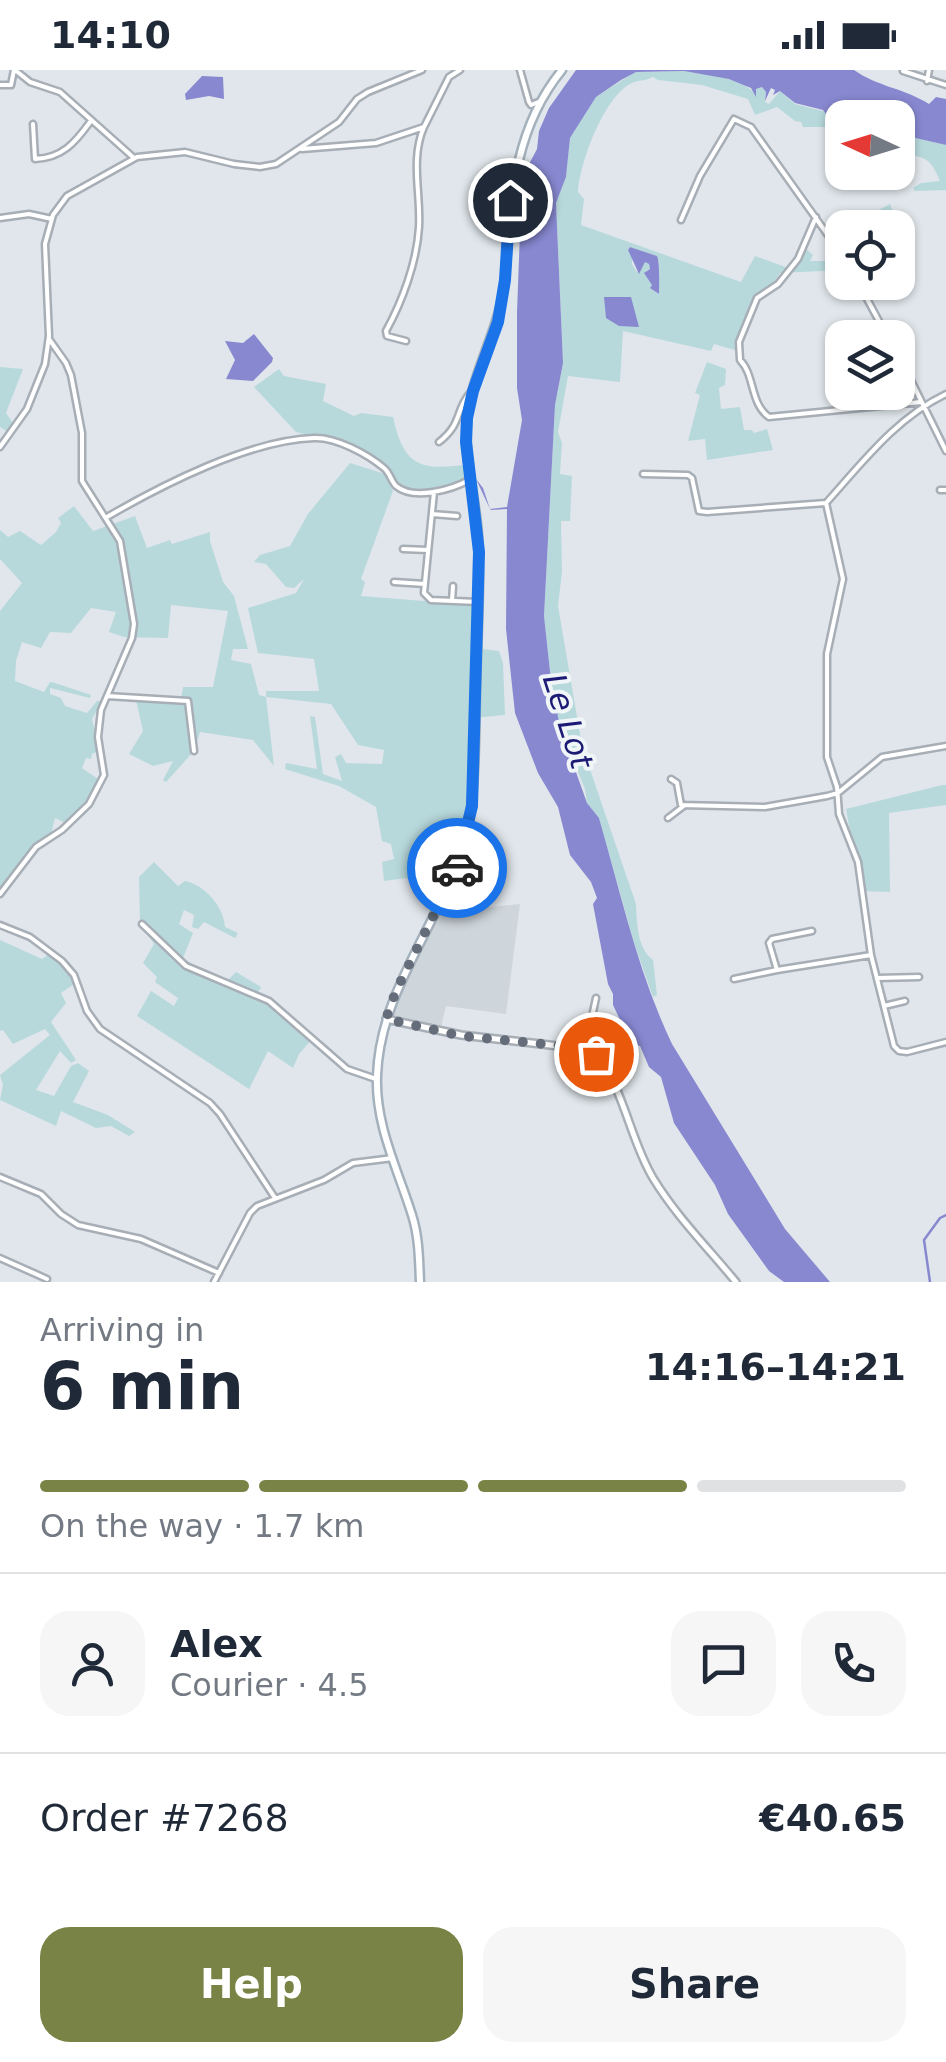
<!DOCTYPE html>
<html lang="en">
<head>
<meta charset="utf-8">
<style>
  body { margin:0; font-family:"DejaVu Sans",sans-serif; background:#f6f6f7; color:#1f2937; height:100vh; display:flex; flex-direction:column; font-size:38px; white-space:nowrap }
  * { box-sizing:border-box; margin:0 }
  p { font-size:32px; color:#747a83 }
  .icon { flex:none; width:55px; height:55px; fill:none; stroke:currentColor; stroke-width:2; stroke-linecap:round; stroke-linejoin:round }
  .map { position:relative; height:1212px; overflow:hidden }
  .side { display:flex; flex-direction:column; background:#fff; flex:1 }
  .side>* { flex:none }
  .needle { width:65px; rotate:274deg }
  .tools { position:absolute; left:825px; top:30px; display:grid; gap:20px }
  .tools a { display:grid; place-items:center; width:90px; height:90px; border-radius:20px; background:#fff; box-shadow:0 2px 8px #0004; font-size:50px }
  .pin { position:absolute; display:grid; place-items:center; width:85px; height:85px; color:#fff; margin:-42px; border:5px solid #fff; border-radius:50%; box-shadow:0 2px 10px #0007 }
  .courier { position:absolute; display:grid; place-items:center; width:100px; height:100px; margin:-50px; border:8px solid #1a73e8; border-radius:50%; background:#fff; color:#222; box-shadow:0 2px 12px #0007 }
  .overview em { font-style:normal; font-weight:800 }
  .overview div { display:flex; flex-direction:column-reverse }
  .overview { display:flex; align-items:center; justify-content:space-between; height:170px; padding:0 40px }
  h1 { font-size:65px; font-weight:800; line-height:75px }
  .bar { display:grid; grid-template-columns:repeat(4,1fr); gap:15px 10px; align-content:center; height:120px; padding:0 40px }
  .bar i { height:12px; border-radius:8px; background:#e0e1e3 }
  .bar .active { background:#798345 }
  .bar p { grid-column:span 4 }
  .line { display:flex; align-items:center; gap:25px; padding:0 40px; border-top:2px solid #e0e1e3 }
  .line div { flex:1 }
  .round { display:grid; place-items:center; flex:none; width:105px; height:105px; border-radius:30px; background:#f6f6f7 }
  .action { display:flex; gap:20px; margin-top:auto; padding:20px 40px }
  .action a { flex:1; height:115px; border-radius:30px; background:#798345; color:#fff; font-size:40px; font-weight:800; line-height:115px; text-align:center }
  .action a+a { background:#f6f6f7; color:#1f2937 }
  .status { display:flex; justify-content:space-between; align-items:center; height:70px; padding:0 50px; background:#fff; direction:ltr }
  .status svg { height:28px; fill:currentColor }
  .map>svg:first-child { display:block }
</style>
</head>
<body>
<div class="status"><b>14:10</b><svg viewBox="0 0 49 12"><path d="M0 12V9h3v3zM5 12V6h3v6zM10 12V3h3v9zM15 12V0h3v12zM26 1h20v11H26zM47 4h2v5h-2z"/></svg></div>
<div class="map">
<svg width="946" height="1212" viewBox="0 0 946 1212">
  <rect width="100%" height="100%" fill="#e0e6eb"/>
  <path fill="#ced6db" d="M 461,783 L 485,789 L 483,838 L 520,834 L 506,944 L 446,936 L 441,957 L 390,947 Z"/>
  <path fill="#b8d9dc" fill-rule="evenodd" d="M 684,1 C 707,6 741,5 756,25 L 756,19 L 762,17 L 766,22 L 765,32 L 769,34 L 780,21 L 795,34 L 846,47 L 842,48 L 842,61 L 833,57 L 803,57 L 801,52 L 795,51 L 777,37 L 755,45 L 748,29 L 702,15 L 658,10 L 653,7 C 646,11 637,10 630,14 C 603,29 580,93 578,122 L 584,129 L 581,155 L 741,212 L 755,186 L 788,198 L 805,178 L 813,185 L 810,191 L 842,191 L 842,200 L 780,203 L 770,218 L 758,226 L 738,281 L 714,274 L 711,281 L 623,261 L 620,312 L 568,306 L 558,362 L 562,373 L 560,404 L 572,406 L 570,451 L 561,451 L 562,502 L 558,536 L 582,676 L 636,834 C 637,853 637,878 653,890 L 657,925 L 653,927 L 634,873 L 599,748 L 587,733 L 585,719 L 561,660 L 552,620 L 544,546 L 555,335 L 563,293 L 556,133 L 566,107 L 570,68 L 596,27 L 635,2 ZM 630,177 L 657,186 C 661,197 658,212 659,224 L 650,218 L 652,215 L 646,201 L 650,199 L 649,194 L 646,191 L 637,202 L 632,194 L 632,183 L 628,180 Z
    M 898,64 L 946,75 L 946,120 L 915,121 L 913,118 L 921,113 L 940,111 C 928,81 922,91 898,80 Z
    M 890,134 L 911,185 L 898,191 L 898,158 L 855,157 L 853,154 Z
    M 707,292 L 726,299 L 725,315 L 719,318 L 721,339 L 740,337 L 744,360 L 752,360 L 754,363 L 767,359 L 773,380 L 707,390 L 705,369 L 688,371 L 700,325 L 695,323 Z
    M 0,297 L 23,299 L 6,343 L 13,353 L 8,362 L 0,357 Z
    M 279,299 L 284,306 L 326,314 L 323,331 L 354,346 L 361,343 L 393,347 C 404,398 422,401 470,394 L 472,408 L 444,422 L 403,420 L 394,414 L 388,401 L 368,387 L 339,373 L 296,362 L 254,317 Z
    M 350,393 L 385,404 L 393,421 L 361,509 L 365,512 L 361,526 L 475,535 L 474,600 L 481,599 L 483,579 L 499,581 L 503,593 L 505,645 L 472,648 L 470,710 L 461,783 L 444,824 L 421,818 L 406,808 L 384,811 L 382,792 L 394,789 L 391,774 L 382,771 L 376,737 L 339,716 L 285,699 L 286,693 L 317,699 L 310,646 L 315,647 L 323,704 L 342,711 L 335,687 L 341,684 L 346,693 L 382,694 L 384,680 L 358,675 L 331,634 L 266,627 L 274,696 L 253,670 L 200,662 L 194,681 L 166,712 L 163,710 L 173,691 L 153,696 L 129,684 L 143,661 L 136,630 L 180,635 L 183,617 L 213,617 L 228,541 L 171,535 L 168,568 L 124,567 L 109,562 L 116,542 L 91,538 L 71,563 L 50,562 L 41,578 L 22,572 L 16,591 L 15,611 L 44,622 L 50,612 L 55,613 L 91,625 L 90,628 L 50,618 L 50,624 L 61,628 L 65,636 L 87,643 L 97,631 L 102,631 L 92,649 L 99,681 L 92,684 L 91,689 L 86,688 L 82,698 L 98,709 L 86,733 L 65,753 L 55,748 L 51,764 L 35,776 L 0,819 L 0,541 L 22,513 L 0,489 L 0,460 L 8,467 L 20,461 L 41,475 L 56,462 L 61,453 L 58,448 L 74,436 L 93,461 L 135,446 L 147,478 L 170,470 L 172,474 L 210,462 L 210,471 L 223,512 L 234,526 L 248,579 L 233,579 L 231,590 L 251,594 L 259,625 L 266,627 L 266,621 L 319,621 L 314,589 L 258,583 L 248,538 L 296,523 L 304,509 L 294,518 L 286,517 L 266,494 L 254,492 L 260,485 L 290,476 L 308,444 Z
    M 942,715 L 946,715 L 946,735 L 889,743 L 890,822 L 861,821 L 846,739 Z
    M 154,792 L 178,816 L 185,811 C 205,815 224,837 225,857 L 238,863 L 235,868 L 204,852 L 198,859 L 192,857 L 194,845 L 184,840 L 179,854 L 193,863 L 183,888 L 204,903 L 228,910 L 236,902 L 261,917 L 258,923 L 314,967 L 299,984 L 293,998 L 268,981 L 249,1019 L 137,946 L 151,921 L 174,936 L 178,928 L 155,912 L 157,907 L 143,893 L 154,874 L 140,854 L 139,807 Z
    M 0,870 L 42,889 L 54,881 L 64,889 L 80,910 L 61,923 L 66,933 L 51,952 L 76,990 L 71,993 L 60,981 L 36,1020 L 54,1026 L 71,996 L 78,993 L 89,1001 L 73,1032 L 108,1045 L 135,1062 L 129,1066 L 111,1056 L 96,1058 L 61,1041 L 56,1056 L 0,1030 L 3,1015 L 0,1005 L 50,965 L 45,959 L 13,974 L 3,960 L 0,961 Z"/>
  <path fill="#8788d0" d="M 576,0 L 854,0 C 876,16 906,19 929,34 L 936,27 L 946,29 L 946,75 L 898,64 L 898,48 L 846,47 L 832,42 L 826,44 L 823,40 L 795,33 L 780,21 L 773,25 L 775,20 L 771,18 L 765,31 L 766,22 L 762,17 L 756,19 L 756,27 L 751,18 L 729,9 L 684,1 L 636,2 L 621,10 L 596,27 L 570,68 L 566,107 L 556,133 L 563,293 L 555,335 L 544,546 L 552,620 L 561,660 L 587,733 L 599,748 C 621,824 638,903 672,974 L 785,1159 L 830,1212 L 784,1212 L 769,1201 L 728,1144 L 715,1115 L 674,1053 L 661,1007 L 649,997 L 640,976 L 632,975 L 613,935 L 613,924 L 608,914 L 593,834 L 597,828 L 591,812 L 570,785 L 558,737 L 538,703 L 515,643 L 506,559 L 507,439 L 491,440 L 490,439 L 476,409 L 483,418 L 490,439 L 507,437 L 522,350 L 517,318 L 517,242 L 520,162 L 528,96 L 537,79 L 539,61 L 549,38 Z
    M 202,6 L 223,7 L 224,29 L 209,26 L 186,30 L 185,24 Z
    M 630,177 L 657,186 C 660,192 659,216 659,224 L 650,218 L 652,215 L 644,203 L 650,199 L 649,194 L 645,192 L 639,204 L 628,180 Z
    M 604,227 L 631,227 L 639,257 L 619,256 L 606,248 Z
    M 254,264 L 273,288 L 272,292 L 253,311 L 226,309 L 235,290 L 225,271 L 243,273 Z"/>
  <g fill="none" stroke-linecap="round" stroke-linejoin="round">
    <path stroke="#8788d0" stroke-width="2.5" d="M 930,1212 L 924,1170 L 940,1148 L 946,1145"/>
    <g stroke="#a7aeb6" stroke-width="9">
      <path id="minor" d="M 15,0 L 30,12 L 60,22 L 134,88
        M 520,0 L 529,32 L 531,35 L 541,31
        M 903,1 L 946,15
        M 927,11 L 929,0
        M 0,15 L 11,15 L 14,0
        M 33,54 L 35,89 C 62,88 75,73 90,52
        M 302,79 L 376,73 L 424,57 L 449,7 L 460,0
        M 816,147 L 798,189 L 778,214 L 757,228 L 739,272 L 740,290 C 755,305 750,334 769,347 L 921,332
        M 0,148 L 29,144 L 52,149
        M 681,150 L 700,106 L 734,49 L 751,57 L 842,185
        M 858,212 L 888,268
        M 406,271 L 387,266 L 386,261 C 402,232 417,192 419,157 C 421,124 410,89 424,57
        M 898,284 L 946,381
        M 439,372 C 462,354 455,342 469,324
        M 0,377 L 27,339 L 45,294 L 49,266 L 45,174 L 53,145 L 67,126 L 137,87 L 185,82 L 234,94 L 260,97 L 276,94 L 339,52 L 357,29 L 368,22 L 422,0
        M 643,404 L 688,405 L 692,408 L 699,441 L 707,442 L 826,433
        M 940,420 L 946,420
        M 434,422 L 424,523 L 431,530 L 478,532
        M 826,433 L 843,509 L 827,584 L 827,687 L 837,717 L 839,744 L 858,792 L 871,885 L 894,976 L 899,981 L 907,982 L 946,972
        M 826,433 C 862,393 897,347 946,324
        M 432,444 L 457,446
        M 107,447 C 162,415 250,370 314,368 C 336,367 367,384 384,398 C 390,403 391,411 396,416 C 414,431 453,419 469,410
        M 403,479 L 428,480
        M 394,512 L 425,514
        M 452,531 L 453,516
        M 107,626 L 188,631 L 194,681
        M 671,709 L 677,713 L 681,735 L 765,737 L 827,726 L 838,723 L 882,687 L 946,676
        M 668,748 L 685,735
        M 0,824 L 36,777 L 62,760 L 89,734 L 104,705 L 98,667 L 101,640 L 132,568 L 134,554 L 120,471 L 82,411 L 82,363 L 71,305 L 66,293 L 49,269
        M 142,854 L 186,896 L 269,931 L 347,999 L 376,1009
        M 0,855 L 30,867 L 62,891 L 74,905 L 87,941 L 100,959 L 210,1033 L 220,1044 L 275,1128
        M 812,861 L 772,869 L 769,873 L 777,900 L 871,885
        M 877,908 L 919,907
        M 734,909 L 777,900
        M 596,928 L 593,942 L 596,983
        M 884,936 L 905,931
        M 0,1107 L 41,1124 L 61,1144 L 78,1155 L 141,1169 L 219,1203
        M 0,1188 L 47,1209
        M 214,1212 L 250,1143 L 257,1136 L 324,1110 L 353,1093 L 393,1088"/>
    </g>
    <g stroke="#a7aeb6" stroke-width="10">
      <path id="tertiary" d="M 386,949 L 461,965 L 593,980 C 624,1016 629,1068 653,1108 C 676,1146 708,1178 736,1212"/>
    </g>
    <g stroke="#a4b1bc" stroke-width="11">
      <path id="secondary" d="M 420,1212 C 419,1189 419,1167 412,1145 C 398,1100 375,1055 377,1006 C 380,908 459,835 471,738 C 476,698 475,657 476,617 C 477,567 481,516 478,466 C 476,428 464,391 467,353 C 470,303 501,259 505,208 C 511,134 512,61 562,0"/>
    </g>
    <use href="#minor" stroke="#fff" stroke-width="4"/>
    <use href="#tertiary" stroke="#fff" stroke-width="5"/>
    <use href="#secondary" stroke="#fff" stroke-width="6"/>
  </g>
  <g fill="none" stroke-linecap="round" stroke-linejoin="round">
    <path stroke="#646d79" stroke-width="10" stroke-dasharray="0 18" d="M 457,798 L 396,921 L 386,949 L 461,966 L 585,978 L 596,984"/>
    <path stroke="#1a73e8" stroke-width="12" d="M 457,798 L 472,736 L 479,482 L 466,372 L 467,348 L 473,321 L 498,252 L 505,210 L 510,130"/>
  </g>
  <g text-anchor="middle" dominant-baseline="central" stroke-width="8" stroke-linejoin="round" paint-order="stroke">
    <g font-size="32" font-style="italic" fill="#1b1b76" stroke="#f0f5f7">
      <text transform="translate(568 651) rotate(72)">Le Lot</text>
    </g>
  </g>
</svg>
<div class="tools">
<a><svg class="needle" viewBox="-14 -14 28 28"><path d="M0-13l5 13h-10z" fill="#e53935"/><path d="M0 13l5-13h-10z" fill="#747a83"/></svg></a>
<a><svg class="icon" aria-label="locate" viewBox="0 0 24 24"><circle cx="12" cy="12" r="6"/><path d="M12 2v4M12 18v4M2 12h4M18 12h4"/></svg></a>
<a><svg class="icon" aria-label="layers" viewBox="0 0 24 24"><path d="M12 4l9 5-9 5-9-5zM3 14l9 5 9-5"/></svg></a>
</div>
<div class="pin" style="left:596px;top:984px;background:#ea580c"><svg class="icon" aria-label="bag" viewBox="0 0 24 24"><path d="M5 8h14l-1 12H6zM9 8a3 3 0 0 1 6 0"/></svg></div>
<div class="pin" style="left:510px;top:130px;background:#1f2937"><svg class="icon" aria-label="home" viewBox="0 0 24 24"><path d="M3 11l9-7 9 7M6 9v11h12V9"/></svg></div>
<div class="courier" style="left:457px;top:798px"><svg class="icon" aria-label="car" viewBox="0 0 24 24"><path d="M5 17H2v-5l4-1 3-4h7l3 4 3 1v5h-3M9 17h6M6 11h13"/><circle cx="7" cy="17" r="2"/><circle cx="17" cy="17" r="2"/></svg></div>
</div>
<section class="side">
<div class="overview"><div><h1>6 min</h1><p>Arriving in</p></div><em>14:16–14:21</em></div>
<div class="bar"><i class="active"></i><i class="active"></i><i class="active"></i><i></i><p>On the way · 1.7 km</p></div>
<div class="line" style="height:180px"><a class="round"><svg class="icon" aria-label="person" viewBox="0 0 24 24"><circle cx="12" cy="8" r="4"/><path d="M4 21q1-7 8-7t8 7"/></svg></a><div><b>Alex</b><p>Courier · 4.5</p></div><a class="round"><svg class="icon" aria-label="chat" viewBox="0 0 24 24"><path d="M4 5h16v11H9l-5 4z"/></svg></a><a class="round"><svg class="icon" aria-label="phone" viewBox="0 0 24 24"><path d="M5 4h4l2 5-3 2q2 4 5 5l2-3 5 2v4C11 20 4 13 5 4z"/></svg></a></div>
<div class="line" style="height:130px"><div>Order #7268</div><b>€40.65</b></div>
<div class="action"><a>Help</a><a>Share</a></div>
</section>
</body>
</html>
